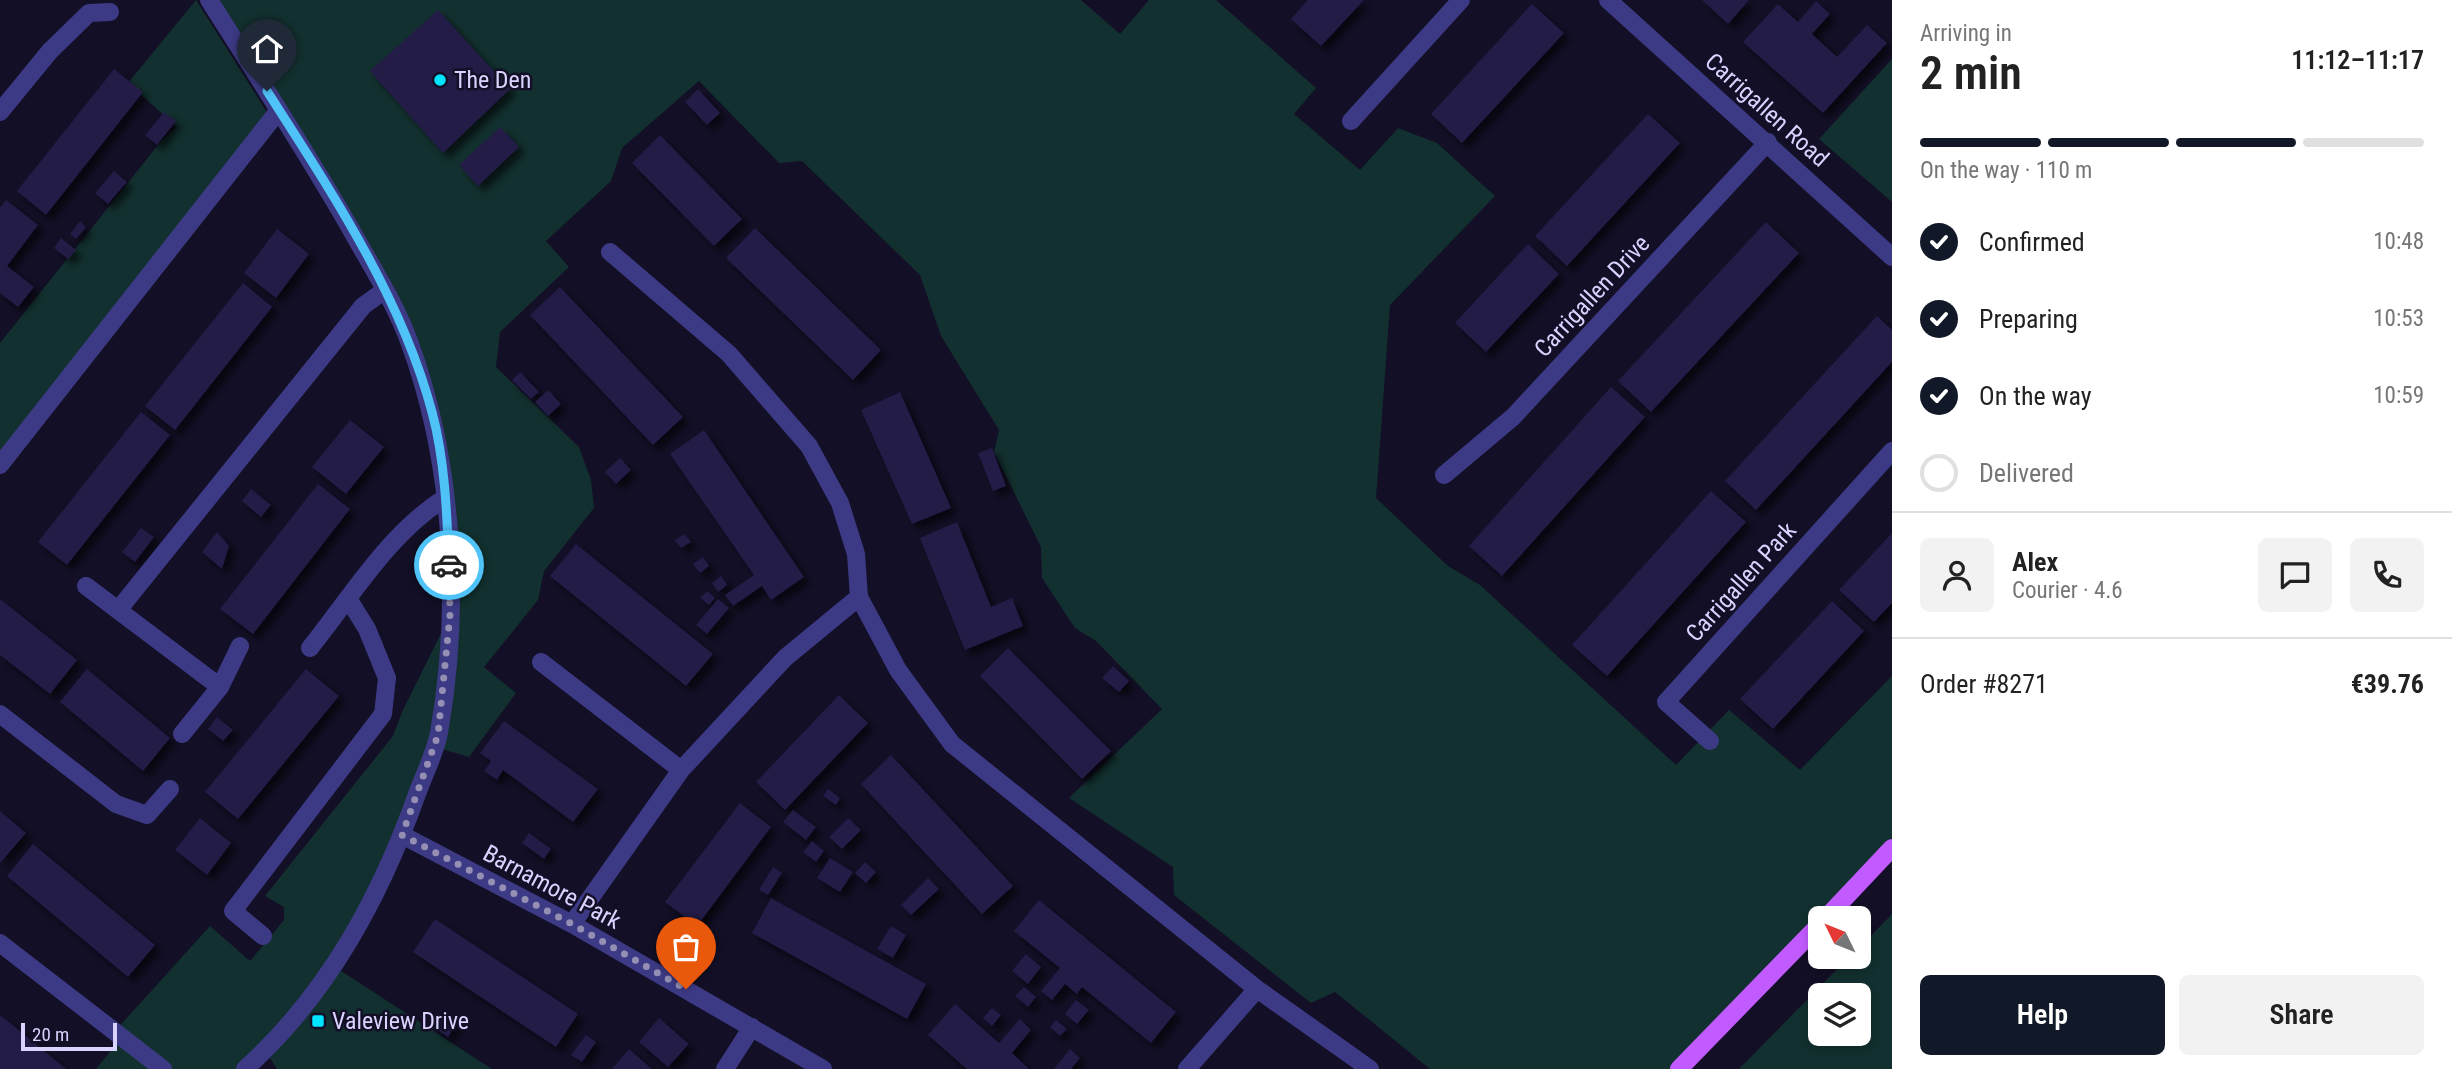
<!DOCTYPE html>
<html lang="en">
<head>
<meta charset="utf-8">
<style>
  body { margin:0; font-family:"Roboto Condensed",sans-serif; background:#f2f2f2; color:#222; height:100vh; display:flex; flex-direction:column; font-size:26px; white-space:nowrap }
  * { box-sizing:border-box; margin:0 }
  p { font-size:23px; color:#767676 }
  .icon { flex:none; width:38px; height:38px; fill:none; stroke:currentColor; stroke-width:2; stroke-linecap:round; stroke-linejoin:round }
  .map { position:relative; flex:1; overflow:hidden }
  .drawer { display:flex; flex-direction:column; background:#fff; width:560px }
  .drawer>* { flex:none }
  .needle { width:46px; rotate:313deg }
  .tools { position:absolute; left:1808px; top:906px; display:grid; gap:14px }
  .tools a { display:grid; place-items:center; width:63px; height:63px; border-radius:10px; background:#fff; box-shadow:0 4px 10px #0003; font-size:35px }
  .scale { position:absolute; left:21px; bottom:18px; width:96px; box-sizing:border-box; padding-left:7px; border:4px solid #d9d4ff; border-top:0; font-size:19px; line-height:24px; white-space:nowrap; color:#d9d4ff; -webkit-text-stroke:5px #130f26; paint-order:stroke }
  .pin { position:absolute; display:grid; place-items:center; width:60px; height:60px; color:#fff; margin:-72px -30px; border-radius:50% 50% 50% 0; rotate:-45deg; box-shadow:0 0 7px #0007 }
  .pin .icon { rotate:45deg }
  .courier { position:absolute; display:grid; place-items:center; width:70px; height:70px; margin:-35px; border:5px solid #4fc3f7; border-radius:50%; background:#fff; color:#222; box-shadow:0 2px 9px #0007 }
  .overview em { font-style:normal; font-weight:600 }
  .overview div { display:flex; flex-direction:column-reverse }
  .overview { display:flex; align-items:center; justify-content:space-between; height:119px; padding:0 28px }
  h1 { font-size:46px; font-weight:600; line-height:52px }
  .bar { display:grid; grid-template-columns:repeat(4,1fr); gap:10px 7px; align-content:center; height:84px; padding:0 28px }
  .bar i { height:9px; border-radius:5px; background:#e0e0e0 }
  .bar .active { background:#111827 }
  .bar p { grid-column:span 4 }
  .line { display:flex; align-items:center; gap:18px; padding:0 28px; border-top:2px solid #e0e0e0 }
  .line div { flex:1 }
  .round { display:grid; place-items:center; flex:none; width:74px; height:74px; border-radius:10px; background:#f2f2f2 }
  ol { padding:0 28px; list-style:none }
  li { display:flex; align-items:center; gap:21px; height:77px }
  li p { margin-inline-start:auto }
  li .icon { padding:7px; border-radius:50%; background:#111827; color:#fff; stroke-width:4 }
  li:last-child { color:#767676 }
  li i { width:38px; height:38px; border:4px solid #e0e0e0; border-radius:50% }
  .action { display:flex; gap:14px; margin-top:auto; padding:14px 28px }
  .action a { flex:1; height:80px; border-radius:10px; background:#111827; color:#fff; font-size:28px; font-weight:600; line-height:80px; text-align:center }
  .action a+a { background:#f2f2f2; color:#222 }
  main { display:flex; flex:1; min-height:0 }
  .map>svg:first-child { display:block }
</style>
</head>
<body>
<main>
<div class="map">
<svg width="1892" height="1069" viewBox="0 0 1892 1069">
  <defs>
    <filter id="shadow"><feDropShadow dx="6" dy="6" stdDeviation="3.5" flood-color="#0009"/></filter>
  </defs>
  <rect width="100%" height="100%" fill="#130f26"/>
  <path fill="#12302f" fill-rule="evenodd" d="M 196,0 L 270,117 L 0,456 L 0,343 L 162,140 L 177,127 L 128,83 Z
    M 210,0 L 1081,0 L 1120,34 L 1149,0 L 1216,0 L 1316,88 L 1294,114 L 1360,170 L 1398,128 L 1437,143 L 1495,196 L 1390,305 L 1376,498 L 1448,566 L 1480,585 L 1676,765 L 1729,710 L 1800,770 L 1892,676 L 1892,847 L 1677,1069 L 1430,1069 L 1335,992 L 1311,1003 L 1174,895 L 1173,867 L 1069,798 L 1162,709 L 1096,641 L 1075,628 L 1042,578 L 1041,547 L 994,452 L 999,430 L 941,336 L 920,275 L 802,161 L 779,163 L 699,81 L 622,148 L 611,181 L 546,241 L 569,267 L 500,332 L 496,367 L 579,447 L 591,480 L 594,508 L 544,571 L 538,600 L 484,667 L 516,693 L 469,757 L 435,747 L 439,734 L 448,508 L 410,342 Z
    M 1892,59 L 1892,202 L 1819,139 Z
    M 449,617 L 433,747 L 333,966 L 243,1069 L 96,1069 L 122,1037 L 115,1031 L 210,926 L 250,961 L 284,920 L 284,907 L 265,896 L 393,736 L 402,712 Z
    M 1892,914 L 1892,1069 L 1739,1069 L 1849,957 L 1858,957 L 1859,948 ZM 1820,996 L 1858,996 L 1858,1034 L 1820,1034 Z
    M 335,967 L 492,1069 L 277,1069 L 266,1052 Z"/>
  <path fill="#241b47" filter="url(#shadow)" d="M 1308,0 L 1364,0 L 1321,46 L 1291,19 Z
    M 1702,0 L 1749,0 L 1728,24 Z
    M 1816,1 L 1830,14 L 1812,34 L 1837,57 L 1867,25 L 1887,43 L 1823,113 L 1743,42 L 1778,4 L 1798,22 Z
    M 1532,4 L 1564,33 L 1462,143 L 1431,114 Z
    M 438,10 L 510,89 L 443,153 L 370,71 Z
    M 114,69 L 143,92 L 46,215 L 17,191 Z
    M 698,89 L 720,113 L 707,125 L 685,102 Z
    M 164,112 L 176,121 L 157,145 L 145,135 Z
    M 1648,114 L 1680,143 L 1567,266 L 1535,236 Z
    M 500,127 L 519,147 L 478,186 L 459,165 Z
    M 660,135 L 742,219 L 714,246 L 632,163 Z
    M 114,171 L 127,182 L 108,204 L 95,193 Z
    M 6,200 L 38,225 L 7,266 L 34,287 L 18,307 L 0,293 L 0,208 Z
    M 80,221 L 86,227 L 76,239 L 70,234 Z
    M 1766,222 L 1799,253 L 1651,412 L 1618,381 Z
    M 755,228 L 881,350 L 853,380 L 726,258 Z
    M 277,229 L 309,254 L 276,298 L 244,273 Z
    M 61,238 L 76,250 L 68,259 L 54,248 Z
    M 1528,244 L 1559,274 L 1486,352 L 1455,323 Z
    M 243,283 L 272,307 L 175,430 L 145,406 Z
    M 560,287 L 683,417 L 653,445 L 530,315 Z
    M 1877,316 L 1892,330 L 1892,362 L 1756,510 L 1725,481 Z
    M 520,372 L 539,392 L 531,399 L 512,380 Z
    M 1611,387 L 1645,417 L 1502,576 L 1469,546 Z
    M 548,390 L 561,404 L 548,416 L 535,402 Z
    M 900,392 L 951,508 L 912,524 L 861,410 Z
    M 141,412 L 170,435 L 67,565 L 38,542 Z
    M 350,420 L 384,447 L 346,494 L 312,467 Z
    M 704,430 L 804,577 L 771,600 L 762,586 L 733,606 L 725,595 L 754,575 L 670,454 Z
    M 992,448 L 1006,486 L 993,491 L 978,453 Z
    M 620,458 L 631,470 L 616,484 L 605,472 Z
    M 318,484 L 350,509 L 253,634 L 220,609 Z
    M 251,489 L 271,505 L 261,517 L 242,501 Z
    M 1711,491 L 1746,522 L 1607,676 L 1572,645 Z
    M 957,522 L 991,607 L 1012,598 L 1023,626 L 965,650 L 920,538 Z
    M 141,528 L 154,537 L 135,562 L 122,552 Z
    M 217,532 L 229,546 L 222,569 L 202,552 Z
    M 1892,533 L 1892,603 L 1874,622 L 1839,590 Z
    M 684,534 L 691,542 L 681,548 L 675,540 Z
    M 576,544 L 713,654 L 686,686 L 550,576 Z
    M 703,557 L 709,566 L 700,573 L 693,564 Z
    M 721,576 L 727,585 L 718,592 L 712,583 Z
    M 707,591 L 715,598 L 709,605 L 700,598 Z
    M 0,599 L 77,660 L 50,694 L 0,655 Z
    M 718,599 L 729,608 L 707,634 L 696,625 Z
    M 1832,601 L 1864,631 L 1773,729 L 1740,699 Z
    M 1008,648 L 1111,751 L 1082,779 L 980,676 Z
    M 1113,666 L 1129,681 L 1119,692 L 1102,678 Z
    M 87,669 L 170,738 L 143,771 L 60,702 Z
    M 306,669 L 339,696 L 238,819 L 205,792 Z
    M 839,695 L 868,723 L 785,810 L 756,782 Z
    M 217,717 L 233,730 L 223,741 L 208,729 Z
    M 504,721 L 598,789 L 573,822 L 503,770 L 497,780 L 484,771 L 491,761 L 480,753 Z
    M 891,755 L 1013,886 L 982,914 L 861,784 Z
    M 828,789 L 840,798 L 836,805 L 823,796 Z
    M 740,803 L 771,827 L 697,926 L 665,902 Z
    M 793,810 L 816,827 L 806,840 L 783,822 Z
    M 0,811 L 26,833 L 0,863 Z
    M 200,818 L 231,843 L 207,875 L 175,850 Z
    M 848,818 L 861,830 L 842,849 L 829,837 Z
    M 529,833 L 551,849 L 544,859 L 522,843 Z
    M 812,841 L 824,851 L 816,862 L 803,852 Z
    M 33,844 L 155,945 L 128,977 L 7,876 Z
    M 830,858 L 853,872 L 840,892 L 817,878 Z
    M 865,862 L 876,872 L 866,883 L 855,873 Z
    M 773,867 L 782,873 L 768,895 L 759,890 Z
    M 928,878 L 939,889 L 911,915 L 901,905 Z
    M 771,898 L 926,984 L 907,1019 L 752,933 Z
    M 1039,900 L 1176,1012 L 1151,1043 L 1082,987 L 1077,994 L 1065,984 L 1052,1000 L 1041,991 L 1060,968 L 1014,931 Z
    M 435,919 L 578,1014 L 556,1047 L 413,952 Z
    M 891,926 L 906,935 L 893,958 L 877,949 Z
    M 1026,954 L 1041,967 L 1028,984 L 1012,971 Z
    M 1024,987 L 1036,997 L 1028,1007 L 1015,996 Z
    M 1076,1000 L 1089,1010 L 1077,1024 L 1065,1014 Z
    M 955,1004 L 999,1043 L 1020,1019 L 1031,1030 L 1012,1053 L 1029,1069 L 967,1069 L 928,1035 Z
    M 992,1008 L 1001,1015 L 992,1026 L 983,1018 Z
    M 444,1010 L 459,1020 L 448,1037 L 433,1027 Z
    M 0,1015 L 15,1027 L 66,1069 L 0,1069 Z
    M 659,1018 L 689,1044 L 668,1067 L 639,1042 Z
    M 1056,1020 L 1067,1029 L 1060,1036 L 1050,1027 Z
    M 586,1035 L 596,1042 L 582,1062 L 571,1055 Z
    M 629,1049 L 652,1069 L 612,1069 Z
    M 1070,1049 L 1080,1058 L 1071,1069 L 1054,1069 Z"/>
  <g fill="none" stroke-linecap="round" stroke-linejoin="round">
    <path stroke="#3d3a85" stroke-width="18" d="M 209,0 C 258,77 308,154 353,233 C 373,269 396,305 410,344 C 454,465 461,606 439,733 C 435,753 424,775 417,794 C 380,898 328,994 245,1069
      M 1608,0 L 1892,257
      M 0,112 L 50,51 L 89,13 L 110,12
      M 1351,121 L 1461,0
      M 610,252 L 729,354 L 809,446 L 840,503 L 856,554 L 859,597 L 898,670 L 952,744 L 1257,989 L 1370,1069
      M 0,465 L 279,110
      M 1444,475 L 1513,417 L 1768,142
      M 86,586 L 220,687
      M 119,609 L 363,306 L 385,290
      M 310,648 C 351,597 389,533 445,498
      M 541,662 L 681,770
      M 0,714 L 116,804 L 147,815 L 170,789
      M 182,734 L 220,687 L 240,646
      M 1710,741 L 1666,702 L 1892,451
      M 402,835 L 572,924 L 823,1069
      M 572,924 L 681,770 L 785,658 L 859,597
      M 263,936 L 233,911 L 383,714 L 387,678 L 367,629 L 349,600
      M 0,943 L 163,1069
      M 725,1069 L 752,1027
      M 1187,1069 L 1257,989"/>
    <path stroke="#c25bff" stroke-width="18" d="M 1825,919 L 1892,848
      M 1679,1069 L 1820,924"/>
  </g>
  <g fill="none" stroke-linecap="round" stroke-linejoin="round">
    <path stroke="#948fb3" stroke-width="7" stroke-dasharray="0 12.6" d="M 449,565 L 450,615 L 438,735 L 402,835 L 572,924 L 686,989"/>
    <path stroke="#4fc3f7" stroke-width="9" d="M 267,91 C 331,191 401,296 432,412 C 445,460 447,514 449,565"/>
  </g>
  <g fill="#00e5ff" stroke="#130f26" stroke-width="2.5">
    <circle cx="440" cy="80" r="7"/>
    <rect x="311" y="1014" width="14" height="14" rx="3.5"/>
  </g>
  <g text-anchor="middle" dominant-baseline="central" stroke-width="5" stroke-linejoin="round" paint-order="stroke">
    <g font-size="24" fill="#d9d4ff" stroke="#130f26" text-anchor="start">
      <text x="454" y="80">The Den</text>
      <text x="332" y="1021">Valeview Drive</text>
    </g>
    <g font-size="24" fill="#d9d4ff" stroke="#130f26">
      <text transform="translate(1767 110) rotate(42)">Carrigallen Road</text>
      <text transform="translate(1592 296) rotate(-47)">Carrigallen Drive</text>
      <text transform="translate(1741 582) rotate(-48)">Carrigallen Park</text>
      <text transform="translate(552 887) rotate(28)">Barnamore Park</text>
    </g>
  </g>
</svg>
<div class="tools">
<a><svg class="needle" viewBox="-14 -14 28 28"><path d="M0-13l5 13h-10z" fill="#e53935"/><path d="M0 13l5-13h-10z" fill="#767676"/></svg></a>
<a><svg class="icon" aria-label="layers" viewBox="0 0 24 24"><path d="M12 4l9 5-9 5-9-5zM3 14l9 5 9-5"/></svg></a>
</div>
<div class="scale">20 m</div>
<div class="pin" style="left:686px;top:989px;background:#ea580c"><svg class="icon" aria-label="bag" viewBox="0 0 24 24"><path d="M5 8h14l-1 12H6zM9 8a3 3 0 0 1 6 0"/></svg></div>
<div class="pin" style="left:267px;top:91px;background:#1f2937"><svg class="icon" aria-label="home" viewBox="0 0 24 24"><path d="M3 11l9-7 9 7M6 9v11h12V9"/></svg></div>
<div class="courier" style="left:449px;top:565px"><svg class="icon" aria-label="car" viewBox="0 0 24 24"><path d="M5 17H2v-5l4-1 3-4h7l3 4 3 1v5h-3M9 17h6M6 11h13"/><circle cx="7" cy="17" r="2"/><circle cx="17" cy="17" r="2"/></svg></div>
</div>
<section class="drawer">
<div class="overview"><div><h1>2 min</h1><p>Arriving in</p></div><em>11:12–11:17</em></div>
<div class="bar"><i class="active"></i><i class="active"></i><i class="active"></i><i></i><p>On the way · 110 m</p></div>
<ol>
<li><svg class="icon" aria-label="check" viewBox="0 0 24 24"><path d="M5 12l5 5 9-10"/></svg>Confirmed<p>10:48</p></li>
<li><svg class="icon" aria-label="check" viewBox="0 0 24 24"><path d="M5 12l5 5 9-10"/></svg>Preparing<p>10:53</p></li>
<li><svg class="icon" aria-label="check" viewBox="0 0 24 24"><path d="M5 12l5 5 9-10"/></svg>On the way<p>10:59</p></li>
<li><i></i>Delivered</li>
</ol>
<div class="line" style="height:126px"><a class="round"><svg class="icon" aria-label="person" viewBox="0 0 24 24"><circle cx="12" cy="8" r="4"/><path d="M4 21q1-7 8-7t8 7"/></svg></a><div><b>Alex</b><p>Courier · 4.6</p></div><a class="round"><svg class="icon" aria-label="chat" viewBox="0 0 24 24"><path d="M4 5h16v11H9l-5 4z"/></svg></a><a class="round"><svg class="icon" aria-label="phone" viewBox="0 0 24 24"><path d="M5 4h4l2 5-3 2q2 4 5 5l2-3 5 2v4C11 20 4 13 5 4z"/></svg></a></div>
<div class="line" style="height:91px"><div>Order #8271</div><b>€39.76</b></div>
<div class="action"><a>Help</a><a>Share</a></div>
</section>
</main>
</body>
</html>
